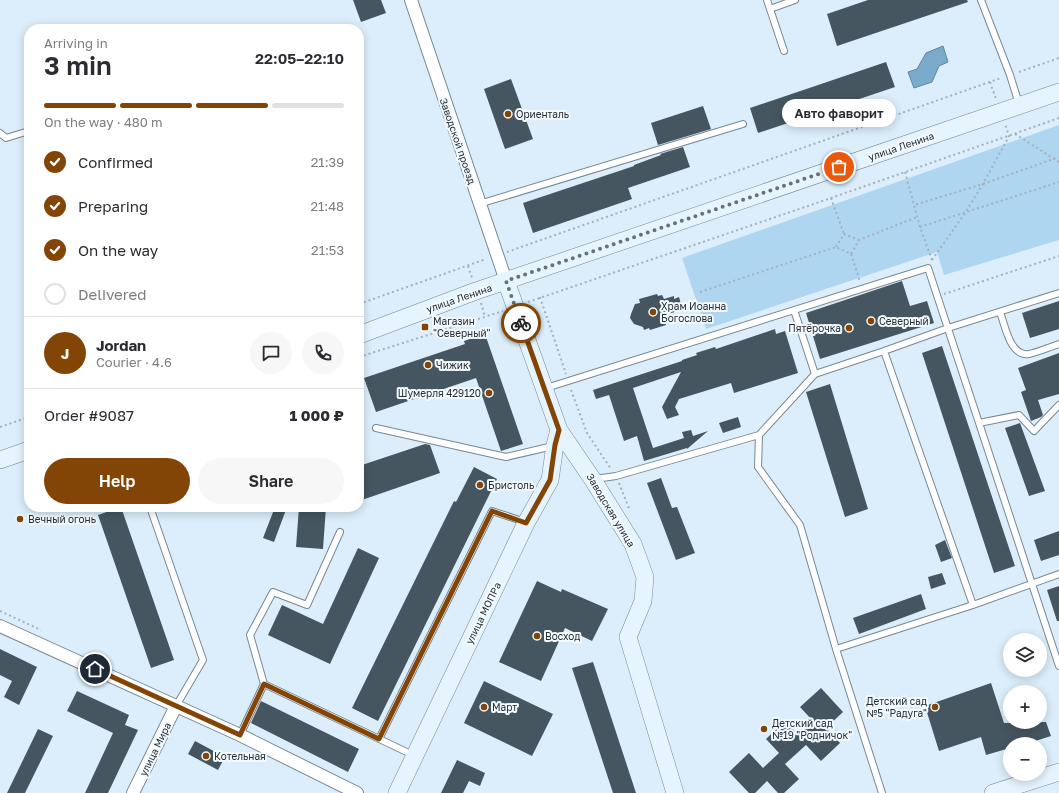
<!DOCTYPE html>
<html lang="en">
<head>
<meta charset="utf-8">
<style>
  body { margin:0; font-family:"Golos Text",sans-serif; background:#f7f7f7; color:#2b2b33; height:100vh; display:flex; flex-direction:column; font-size:15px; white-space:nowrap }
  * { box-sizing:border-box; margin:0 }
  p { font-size:13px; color:#7c7c81 }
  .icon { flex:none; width:22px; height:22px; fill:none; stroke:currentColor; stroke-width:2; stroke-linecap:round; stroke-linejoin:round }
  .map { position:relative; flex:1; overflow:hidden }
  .side { position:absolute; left:24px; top:24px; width:340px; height:488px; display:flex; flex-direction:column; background:#fff; border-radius:16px; box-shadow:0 2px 10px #0003 }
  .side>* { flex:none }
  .buttons { position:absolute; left:1003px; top:633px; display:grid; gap:8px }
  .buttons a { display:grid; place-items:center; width:44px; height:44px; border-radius:50%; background:#fff; box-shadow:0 2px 10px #0003; font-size:20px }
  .pin { position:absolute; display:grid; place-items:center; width:34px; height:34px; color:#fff; margin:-17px; border:2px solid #fff; border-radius:50%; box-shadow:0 1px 4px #0007 }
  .courier { position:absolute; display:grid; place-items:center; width:40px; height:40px; margin:-20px; border:3px solid #834505; border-radius:50%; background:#fff; color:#222; box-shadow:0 1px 5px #0007 }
  .bubble { position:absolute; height:28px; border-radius:14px; background:#fff; box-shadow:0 2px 10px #0003; font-size:13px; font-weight:600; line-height:28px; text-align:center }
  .headline em { font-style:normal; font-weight:600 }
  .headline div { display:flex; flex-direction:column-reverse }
  .headline { display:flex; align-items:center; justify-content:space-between; height:68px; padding:0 20px }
  h1 { font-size:26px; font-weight:600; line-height:30px }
  .bar { display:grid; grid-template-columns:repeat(4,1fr); gap:6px 4px; align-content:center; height:48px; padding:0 20px }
  .bar i { height:5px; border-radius:3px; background:#e1e1e2 }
  .bar .active { background:#834505 }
  .bar p { grid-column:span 4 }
  .line { display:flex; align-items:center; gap:10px; padding:0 20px; border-top:1px solid #e1e1e2 }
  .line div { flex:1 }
  .round { display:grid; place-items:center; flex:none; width:42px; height:42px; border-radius:21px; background:#f7f7f7 }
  ol { padding:0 20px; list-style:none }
  li { display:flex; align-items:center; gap:12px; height:44px }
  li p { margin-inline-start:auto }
  li .icon { padding:4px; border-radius:50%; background:#834505; color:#fff; stroke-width:4 }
  li:last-child { color:#7c7c81 }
  li i { width:22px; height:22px; border:2px solid #e1e1e2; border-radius:50% }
  .button { display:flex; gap:8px; margin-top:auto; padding:8px 20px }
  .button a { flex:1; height:46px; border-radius:24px; background:#834505; color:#fff; font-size:16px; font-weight:600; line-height:46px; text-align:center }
  .button a+a { background:#f7f7f7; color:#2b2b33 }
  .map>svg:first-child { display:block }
</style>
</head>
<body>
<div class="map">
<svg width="1059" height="793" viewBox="0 0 1059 793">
  <rect width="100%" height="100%" fill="#dceefb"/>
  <path fill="#aed6f1" d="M 1059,125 L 1059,240 L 944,275 L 937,252 L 706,329 L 682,258 Z"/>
  <path fill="#7babca" stroke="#62859c" d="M 943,46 L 948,62 L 939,66 L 932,82 L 914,88 L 908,72 L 917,69 L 926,53 Z"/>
  <path fill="#465660" d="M 353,0 L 381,0 L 386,13 L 361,22 Z
    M 868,0 L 967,0 L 968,2 L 837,46 L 827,14 Z
    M 886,62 L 895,87 L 758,133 L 750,108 Z
    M 511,79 L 533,139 L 505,149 L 484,89 Z
    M 703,106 L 711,129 L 658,145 L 651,123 Z
    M 683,147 L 690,167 L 628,188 L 632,199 L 533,233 L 523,203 L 634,166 L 634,165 L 661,155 L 660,154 Z
    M 902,281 L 910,306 L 927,301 L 934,323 L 820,359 L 806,313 Z
    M 657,294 L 658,296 L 662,295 L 664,299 L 674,296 L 674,299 L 679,297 L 682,308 L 677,309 L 678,311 L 668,314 L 670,320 L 665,321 L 666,325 L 650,330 L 649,328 L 644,330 L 643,327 L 634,324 L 630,318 L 631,314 L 635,304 L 640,303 L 639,299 Z
    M 1059,301 L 1059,329 L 1030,338 L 1022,313 Z
    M 775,329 L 776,334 L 785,331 L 798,373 L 734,393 L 731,383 L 679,399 L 675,407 L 679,415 L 667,419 L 662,407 L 681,372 L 633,388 L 653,448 L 684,438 L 682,432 L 691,430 L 693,436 L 708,431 L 687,449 L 687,448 L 644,461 L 637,436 L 624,441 L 609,395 L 596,399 L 593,390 L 682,361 L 682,360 L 697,355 L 696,353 L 715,347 L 716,349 Z
    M 485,334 L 523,444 L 501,451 L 476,378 L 376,412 L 364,378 L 465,344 L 464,341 Z
    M 942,346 L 1015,566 L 994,573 L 922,353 Z
    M 1059,353 L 1059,394 L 1038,400 L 1043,415 L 1041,417 L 1031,421 L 1021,392 L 1026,390 L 1018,368 Z
    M 830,384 L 868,509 L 845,517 L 806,392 Z
    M 738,417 L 741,427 L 723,433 L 719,423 Z
    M 1020,423 L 1045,491 L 1029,496 L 1005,428 Z
    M 425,444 L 430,445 L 440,473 L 359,501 L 359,466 Z
    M 474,467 L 497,479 L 378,721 L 352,708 L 454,501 L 456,502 Z
    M 661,478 L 672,508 L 677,507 L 695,553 L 676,560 L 647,483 Z
    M 121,507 L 174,660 L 151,668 L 98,515 Z
    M 275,507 L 287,507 L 274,542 L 263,538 Z
    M 299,507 L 326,507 L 323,549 L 296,547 Z
    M 1059,531 L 1059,555 L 1041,561 L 1034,540 Z
    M 945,540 L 952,558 L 941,562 L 935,545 Z
    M 358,548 L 379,558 L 330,664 L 268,635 L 282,605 L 323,624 Z
    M 942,573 L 946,584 L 931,589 L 928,577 Z
    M 537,581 L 561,592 L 562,589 L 608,609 L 592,641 L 565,628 L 541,681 L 499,662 Z
    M 1059,586 L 1059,621 L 1057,621 L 1047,590 Z
    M 921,594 L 926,609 L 859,634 L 853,618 Z
    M 0,649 L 37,667 L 19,705 L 4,697 L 12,681 L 0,675 Z
    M 593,662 L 636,793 L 613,793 L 572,668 Z
    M 484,681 L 553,714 L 532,756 L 464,723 Z
    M 991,683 L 1004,723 L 1046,722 L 1051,736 L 1026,744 L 1010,744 L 1010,748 L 986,755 L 981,737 L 939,751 L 925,706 Z
    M 821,688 L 843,712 L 826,728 L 840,743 L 821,761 L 806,745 L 785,764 L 799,779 L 784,793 L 778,793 L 767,781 L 755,793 L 749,793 L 729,772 L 749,753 L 763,768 L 779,753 L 766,739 L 785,721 L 798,735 L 813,721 L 800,707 Z
    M 77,691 L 129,715 L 125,725 L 138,730 L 108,793 L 85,793 L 113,733 L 67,711 Z
    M 261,701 L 359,749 L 348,772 L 251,723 Z
    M 38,729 L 53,736 L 25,793 L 7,793 Z
    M 195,741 L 225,757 L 218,770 L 188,754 Z
    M 457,760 L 485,773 L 480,786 L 469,781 L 463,793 L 441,793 Z"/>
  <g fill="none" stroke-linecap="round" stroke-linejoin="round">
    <g stroke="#778893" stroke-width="8">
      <path id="lane" d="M 767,0 L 784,51
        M 981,0 L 1010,75 L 1019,104
        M 770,9 L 795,0
        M 0,133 L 6,138 L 29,131
        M 479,204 L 743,124
        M 794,310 L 815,374 L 884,351 L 948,328 L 1059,293
        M 1000,312 C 1005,325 1010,357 1029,354 C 1039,352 1049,347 1059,344
        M 546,388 L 928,268 L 1059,666
        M 979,423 L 1019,415 L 1034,431 L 1059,405
        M 376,428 L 506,457 L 553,446
        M 759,435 L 758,467 L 800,525 L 836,649 L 973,605 L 884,351
        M 595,479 L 616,476 L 759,435 L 815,374
        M 150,507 L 203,660 L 176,706
        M 973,605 L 1059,574
        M 836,649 L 882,793
        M 264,684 L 250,635 L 273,592 L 307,605 L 340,532
        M 240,735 L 264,684 L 413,755
        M 379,739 L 492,511 L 525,522"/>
    </g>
    <g stroke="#778893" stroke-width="14">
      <path id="street" d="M 411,0 L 506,281
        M 0,626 L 240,735 L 357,793
        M 133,793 L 176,706"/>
    </g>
    <g stroke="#778893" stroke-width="18">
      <path id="secondary" d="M 506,281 L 559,430 L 593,480 L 633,544 L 645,577 L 643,601 L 628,637 L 675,793
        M 359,335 L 476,291 L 1059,92
        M 0,460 L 29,450
        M 397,793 L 526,523 L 550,480 L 555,445 L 559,430
        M 993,793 L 1059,772"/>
    </g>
    <path stroke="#a2b0bb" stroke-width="2" stroke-dasharray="2 3" stroke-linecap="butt" d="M 1019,72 L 1059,58
      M 990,82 L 996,99
      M 1015,134 L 1059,162
      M 905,172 L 914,205
      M 831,198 L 844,234
      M 920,227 L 914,205 L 983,184 L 1059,157
      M 836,247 L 844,234 L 859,240
      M 507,252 L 1001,78
      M 851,254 L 860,282
      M 932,260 L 965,213 L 983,184 L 1009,136 L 1005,124
      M 932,260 L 920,227 L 1059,182
      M 468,266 L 472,278
      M 700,292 L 836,247 L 851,254 L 859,240 L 917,217
      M 944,294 L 1059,256
      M 540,297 L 566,374
      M 528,302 L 831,198 L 1059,118
      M 481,303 L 485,317
      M 359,304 L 486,259
      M 359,357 L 503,311
      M 571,390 L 587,433 L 611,469
      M 0,427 L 29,417
      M 619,483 L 630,511
      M 0,611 L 41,630"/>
    <use href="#lane" stroke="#fff" stroke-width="6"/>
    <use href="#street" stroke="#fff" stroke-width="12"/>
    <use href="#secondary" stroke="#e6f4fe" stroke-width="17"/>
  </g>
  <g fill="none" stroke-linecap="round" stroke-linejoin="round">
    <path stroke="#667178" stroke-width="4" stroke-dasharray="0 7.2" d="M 521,323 L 506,281 L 839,167"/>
    <path stroke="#834505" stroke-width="5" d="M 95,669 L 240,735 L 264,684 L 379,739 L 492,511 L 526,523 L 550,480 L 555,445 L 559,430 L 521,323"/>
  </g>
  <g fill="#834505" stroke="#f2faff" stroke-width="1.5">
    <circle cx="508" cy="114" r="4"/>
    <circle cx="653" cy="312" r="4"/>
    <circle cx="871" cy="321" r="4"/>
    <rect x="421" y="323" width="8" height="8" rx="2"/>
    <circle cx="849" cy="328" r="4"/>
    <circle cx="428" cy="365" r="4"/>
    <circle cx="489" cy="393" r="4"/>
    <circle cx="480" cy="485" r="4"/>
    <circle cx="20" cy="519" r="4"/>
    <circle cx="537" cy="636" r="4"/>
    <circle cx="484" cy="707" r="4"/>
    <circle cx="935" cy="707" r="4"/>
    <circle cx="764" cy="729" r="4"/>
    <circle cx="206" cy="756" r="4"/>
  </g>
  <g text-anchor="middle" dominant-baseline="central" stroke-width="4" stroke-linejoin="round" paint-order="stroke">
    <g font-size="10" fill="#262d32" stroke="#f2faff" text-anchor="start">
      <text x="516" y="114">Ориенталь</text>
      <text x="661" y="306">Храм Иоанна<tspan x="661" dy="12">Богослова</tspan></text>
      <text x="433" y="321">Магазин<tspan x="433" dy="12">"Северный"</tspan></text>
      <text x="879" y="321">Северный</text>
      <text x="841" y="328" text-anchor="end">Пятёрочка</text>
      <text x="436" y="365">Чижик</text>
      <text x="481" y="393" text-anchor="end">Шумерля 429120</text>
      <text x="488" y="485">Бристоль</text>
      <text x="28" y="519">Вечный огонь</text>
      <text x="545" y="636">Восход</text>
      <text x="927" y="701" text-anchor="end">Детский сад<tspan x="927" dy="12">№5 "Радуга"</tspan></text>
      <text x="492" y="707">Март</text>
      <text x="772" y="723">Детский сад<tspan x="772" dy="12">№19 "Родничок"</tspan></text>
      <text x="214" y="756">Котельная</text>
    </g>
    <g font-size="10" fill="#262d32" stroke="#f2faff">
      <text transform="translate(458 141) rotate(71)">Заводской проезд</text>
      <text transform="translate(901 146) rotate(-19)">улица Ленина</text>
      <text transform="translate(459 298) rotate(-19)">улица Ленина</text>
      <text transform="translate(611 510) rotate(59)">Заводская улица</text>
      <text transform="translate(483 613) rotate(-64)">улица МОПРа</text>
      <text transform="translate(155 749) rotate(-64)">улица Мира</text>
    </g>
  </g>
</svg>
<div class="buttons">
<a><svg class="icon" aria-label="layers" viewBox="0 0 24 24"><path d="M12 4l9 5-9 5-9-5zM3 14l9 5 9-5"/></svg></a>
<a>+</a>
<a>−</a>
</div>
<div class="pin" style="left:839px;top:167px;background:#ea580c"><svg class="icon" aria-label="bag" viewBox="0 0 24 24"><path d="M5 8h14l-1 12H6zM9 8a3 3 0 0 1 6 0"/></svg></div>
<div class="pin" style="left:95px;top:669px;background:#1f2937"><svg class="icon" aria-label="home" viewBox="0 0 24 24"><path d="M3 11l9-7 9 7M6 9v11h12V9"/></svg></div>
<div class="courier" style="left:521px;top:323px"><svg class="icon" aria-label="bike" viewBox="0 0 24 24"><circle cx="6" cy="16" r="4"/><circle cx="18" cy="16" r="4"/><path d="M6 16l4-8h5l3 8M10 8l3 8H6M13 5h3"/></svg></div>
<div class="bubble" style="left:782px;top:99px;width:114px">Авто фаворит</div>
<section class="side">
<div class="headline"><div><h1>3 min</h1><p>Arriving in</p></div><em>22:05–22:10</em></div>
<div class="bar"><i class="active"></i><i class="active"></i><i class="active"></i><i></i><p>On the way · 480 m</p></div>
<ol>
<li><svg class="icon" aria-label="check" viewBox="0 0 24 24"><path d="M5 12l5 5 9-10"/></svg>Confirmed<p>21:39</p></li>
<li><svg class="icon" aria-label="check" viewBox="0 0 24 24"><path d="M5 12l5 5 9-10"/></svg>Preparing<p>21:48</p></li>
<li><svg class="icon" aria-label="check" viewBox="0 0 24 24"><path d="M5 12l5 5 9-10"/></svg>On the way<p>21:53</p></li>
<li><i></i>Delivered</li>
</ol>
<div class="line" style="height:72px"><b class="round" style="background:#834505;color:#fff">J</b><div><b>Jordan</b><p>Courier · 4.6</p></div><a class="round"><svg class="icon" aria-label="chat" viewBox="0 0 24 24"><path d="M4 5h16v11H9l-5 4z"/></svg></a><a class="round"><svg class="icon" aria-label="phone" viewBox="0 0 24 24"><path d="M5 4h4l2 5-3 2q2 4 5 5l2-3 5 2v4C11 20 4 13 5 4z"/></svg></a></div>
<div class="line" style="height:52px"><div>Order #9087</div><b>1 000 ₽</b></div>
<div class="button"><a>Help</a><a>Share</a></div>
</section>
</div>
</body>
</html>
